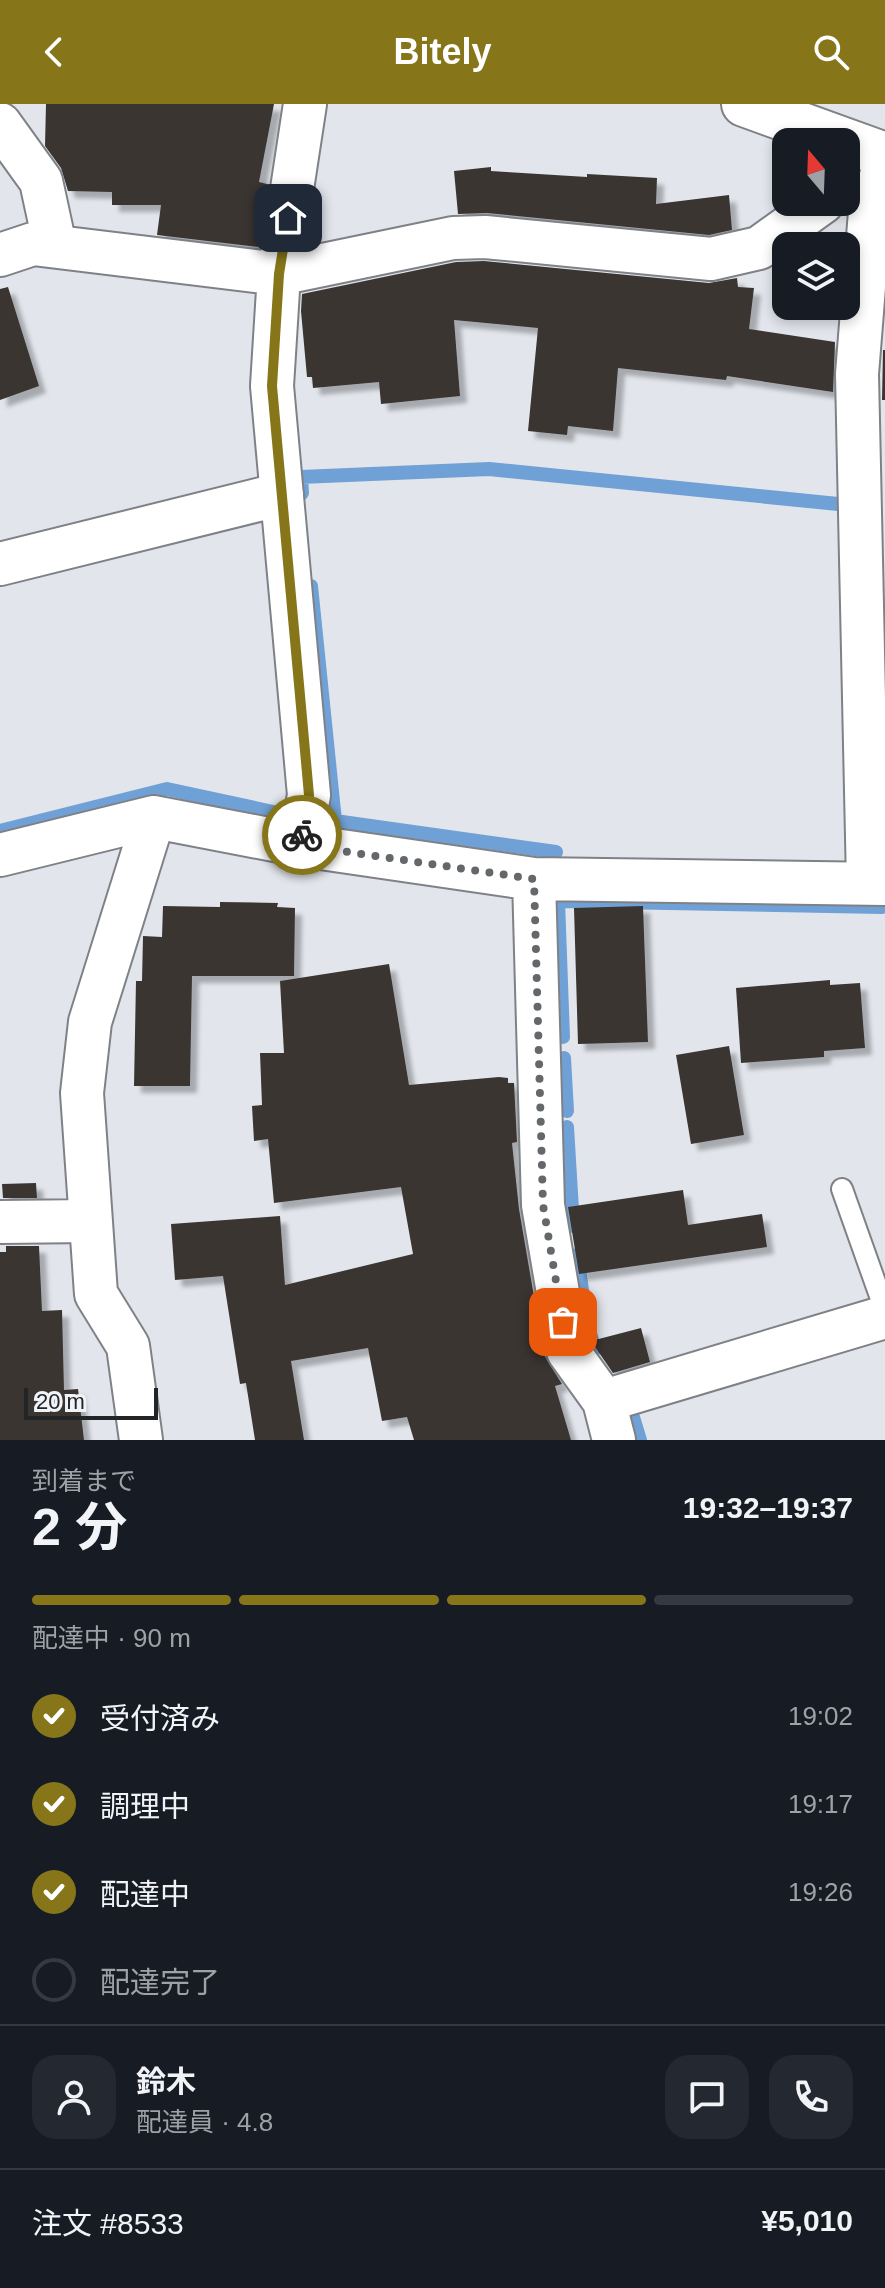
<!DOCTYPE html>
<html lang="ja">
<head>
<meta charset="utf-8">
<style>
  body { margin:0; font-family:Arial,"Noto Sans JP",sans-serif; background:#242831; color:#f1f3f6; height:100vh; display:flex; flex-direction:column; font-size:30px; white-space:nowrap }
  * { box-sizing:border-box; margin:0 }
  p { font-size:26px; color:#9ea1a6 }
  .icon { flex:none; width:44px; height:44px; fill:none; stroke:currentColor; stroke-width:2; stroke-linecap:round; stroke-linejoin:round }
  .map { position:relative; height:1336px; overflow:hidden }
  .panel { display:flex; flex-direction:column; background:#171b24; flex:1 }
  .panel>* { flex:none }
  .needle { width:52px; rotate:341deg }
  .tools { position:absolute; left:772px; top:24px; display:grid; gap:16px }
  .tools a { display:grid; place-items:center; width:88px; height:88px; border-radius:16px; background:#171b24; box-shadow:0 4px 12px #0003; font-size:40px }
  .scale { position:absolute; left:24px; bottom:20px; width:134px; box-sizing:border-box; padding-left:8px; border:4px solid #222426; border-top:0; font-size:22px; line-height:28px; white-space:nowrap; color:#222426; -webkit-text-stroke:6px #f0f4f9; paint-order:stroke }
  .pin { position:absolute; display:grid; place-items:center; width:68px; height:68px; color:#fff; margin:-34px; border-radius:16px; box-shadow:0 4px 12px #0006 }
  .courier { position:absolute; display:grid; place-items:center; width:80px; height:80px; margin:-40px; border:6px solid #867619; border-radius:50%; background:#fff; color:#222; box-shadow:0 2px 10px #0007 }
  .overview em { font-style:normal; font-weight:700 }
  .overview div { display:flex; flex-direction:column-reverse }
  .overview { display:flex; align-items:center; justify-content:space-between; height:136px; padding:0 32px }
  h1 { font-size:52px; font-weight:700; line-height:60px }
  .bar { display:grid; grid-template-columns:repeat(4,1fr); gap:12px 8px; align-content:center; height:96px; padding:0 32px }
  .bar i { height:10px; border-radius:6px; background:#363941 }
  .bar .current { background:#867619 }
  .bar p { grid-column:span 4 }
  .line { display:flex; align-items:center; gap:20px; padding:0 32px; border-top:2px solid #363941 }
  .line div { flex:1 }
  .round { display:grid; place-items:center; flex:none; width:84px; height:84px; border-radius:24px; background:#242831 }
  ol { padding:0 32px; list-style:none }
  li { display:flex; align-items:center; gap:24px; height:88px }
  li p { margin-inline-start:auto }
  li .icon { padding:8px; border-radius:50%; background:#867619; color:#fff; stroke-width:4 }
  li:last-child { color:#9ea1a6 }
  li i { width:44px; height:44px; border:4px solid #363941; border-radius:50% }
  header { display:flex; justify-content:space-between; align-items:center; height:104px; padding:0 32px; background:#867619; color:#fff; font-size:36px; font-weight:700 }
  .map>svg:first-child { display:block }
</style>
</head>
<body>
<header><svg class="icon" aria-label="back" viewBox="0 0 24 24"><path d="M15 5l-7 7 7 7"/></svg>Bitely<svg class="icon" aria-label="search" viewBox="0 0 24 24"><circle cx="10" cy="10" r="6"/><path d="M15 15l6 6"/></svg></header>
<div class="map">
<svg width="885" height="1336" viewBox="0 0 885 1336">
  <defs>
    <filter id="shadow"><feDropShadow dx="7" dy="7" stdDeviation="2" flood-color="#0004"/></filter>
  </defs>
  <rect width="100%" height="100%" fill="#e2e6ec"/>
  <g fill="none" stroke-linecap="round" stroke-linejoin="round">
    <path stroke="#70a1d6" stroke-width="14" d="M 302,389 L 301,373 L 489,365 L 838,400
      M 311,482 L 335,717 L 556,748
      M 0,727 L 167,685 L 278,709
      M 563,933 L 558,797 L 882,803
      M 564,954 L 567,1007
      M 567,1023 L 573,1122
      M 577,1151 L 587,1221 L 595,1245
      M 633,1313 L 640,1336"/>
  </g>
  <path fill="#3a3533" filter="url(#shadow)" d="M 46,0 L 274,0 L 259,78 L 267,80 L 267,87 L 259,143 L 157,131 L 161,101 L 112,101 L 112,88 L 68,87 L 61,64 L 45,42 Z
    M 491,63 L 491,67 L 587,73 L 587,70 L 657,74 L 656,100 L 729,91 L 732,126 L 709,131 L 487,109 L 458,110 L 454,67 Z
    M 484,157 L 709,179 L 737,174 L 738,183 L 754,184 L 749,225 L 835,238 L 833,288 L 727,272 L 726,276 L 618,264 L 613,327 L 568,322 L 567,331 L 528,327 L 538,224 L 454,216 L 460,292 L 381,300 L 379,278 L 313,284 L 312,273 L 307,273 L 301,207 L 302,190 L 456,158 Z
    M 8,183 L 39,282 L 0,296 L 0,185 Z
    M 883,246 L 885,246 L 885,296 L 882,296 Z
    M 220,798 L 278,799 L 277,803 L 295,804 L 294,872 L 192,872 L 190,982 L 134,982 L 136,877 L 142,877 L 143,832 L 162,833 L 163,802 L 220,803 Z
    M 643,802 L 648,938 L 578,940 L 574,804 Z
    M 389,860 L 409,981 L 499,973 L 508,974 L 508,979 L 514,979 L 517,1038 L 512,1039 L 519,1105 L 544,1251 L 562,1280 L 555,1282 L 571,1336 L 414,1336 L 407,1313 L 382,1317 L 368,1244 L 291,1257 L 304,1336 L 255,1336 L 246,1279 L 240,1280 L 223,1172 L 175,1176 L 171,1120 L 280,1112 L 285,1181 L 413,1150 L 401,1083 L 274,1099 L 268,1035 L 254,1037 L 252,1002 L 262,1001 L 260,949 L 284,949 L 280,877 Z
    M 830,876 L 830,881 L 860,879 L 865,944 L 824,947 L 824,953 L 741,959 L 736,884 Z
    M 729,942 L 744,1031 L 691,1040 L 676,951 Z
    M 36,1079 L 37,1094 L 3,1094 L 2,1080 Z
    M 683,1086 L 688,1121 L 762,1110 L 767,1143 L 579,1170 L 568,1103 Z
    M 6,1142 L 39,1142 L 42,1207 L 62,1206 L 64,1286 L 78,1285 L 84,1336 L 0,1336 L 0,1148 L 6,1148 Z
    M 641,1224 L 650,1258 L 613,1269 L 591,1237 Z"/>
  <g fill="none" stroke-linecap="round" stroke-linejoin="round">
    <g stroke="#7e8186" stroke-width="24">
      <path id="lane" d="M 842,1085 L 885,1206"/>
    </g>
    <g stroke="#7e8186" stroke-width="46">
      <path id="street" d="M 0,20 L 41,77 L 55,142
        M 0,151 L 33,140 L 279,170 L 453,134 L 485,133 L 711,155 L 759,144 L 823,98
        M 0,460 L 282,390
        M 300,741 L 309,691 L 272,282 L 279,170 L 305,0
        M 0,751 L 154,713 L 300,741 L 534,775 L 885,780
        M 534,775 L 543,1101 L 568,1247 L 604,1297 L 614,1336
        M 868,779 L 857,270 L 870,108 L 885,59
        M 0,1118 L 91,1117
        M 604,1297 L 885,1213
        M 141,1336 L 128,1242 L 96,1190 L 82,989 L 90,918 L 154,713"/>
    </g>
    <g stroke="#7e8186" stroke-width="48">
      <path id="primary" d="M 744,0 L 885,51"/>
    </g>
    <use href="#lane" stroke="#fff" stroke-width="20"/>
    <use href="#street" stroke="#fff" stroke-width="42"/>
    <use href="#primary" stroke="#fff" stroke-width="44"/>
  </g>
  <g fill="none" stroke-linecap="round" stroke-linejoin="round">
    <path stroke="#65686b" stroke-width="8" stroke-dasharray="0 14.4" d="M 302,731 L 300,741 L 534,775 L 543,1101 L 563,1218"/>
    <path stroke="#867619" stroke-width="10" d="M 288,114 L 279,170 L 272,282 L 309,691 L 302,731"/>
  </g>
</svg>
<div class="tools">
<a><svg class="needle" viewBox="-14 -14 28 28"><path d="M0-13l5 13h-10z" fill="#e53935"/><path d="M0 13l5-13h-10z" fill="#9ea1a6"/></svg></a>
<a><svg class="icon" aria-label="layers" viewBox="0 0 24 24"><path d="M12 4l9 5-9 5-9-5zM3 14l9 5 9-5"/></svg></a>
</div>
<div class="scale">20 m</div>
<div class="pin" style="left:563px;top:1218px;background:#ea580c"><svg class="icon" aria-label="bag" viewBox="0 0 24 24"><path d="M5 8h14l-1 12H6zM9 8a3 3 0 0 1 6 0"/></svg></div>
<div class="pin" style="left:288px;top:114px;background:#1f2937"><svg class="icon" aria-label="home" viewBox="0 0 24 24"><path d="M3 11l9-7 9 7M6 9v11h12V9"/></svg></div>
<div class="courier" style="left:302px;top:731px"><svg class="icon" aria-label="bike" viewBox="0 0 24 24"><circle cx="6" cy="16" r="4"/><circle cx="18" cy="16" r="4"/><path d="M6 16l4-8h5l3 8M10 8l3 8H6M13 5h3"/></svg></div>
</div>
<section class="panel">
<div class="overview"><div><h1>2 分</h1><p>到着まで</p></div><em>19:32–19:37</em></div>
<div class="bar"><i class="current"></i><i class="current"></i><i class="current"></i><i></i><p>配達中 · 90 m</p></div>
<ol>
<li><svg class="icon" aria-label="check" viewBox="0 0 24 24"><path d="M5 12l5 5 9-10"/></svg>受付済み<p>19:02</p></li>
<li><svg class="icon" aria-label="check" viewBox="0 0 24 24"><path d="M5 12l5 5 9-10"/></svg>調理中<p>19:17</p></li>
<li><svg class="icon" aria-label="check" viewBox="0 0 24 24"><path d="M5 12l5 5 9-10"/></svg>配達中<p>19:26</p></li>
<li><i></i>配達完了</li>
</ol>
<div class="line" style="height:144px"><a class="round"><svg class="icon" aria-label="person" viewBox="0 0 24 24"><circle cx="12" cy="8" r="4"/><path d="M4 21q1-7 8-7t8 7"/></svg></a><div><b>鈴木</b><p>配達員 · 4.8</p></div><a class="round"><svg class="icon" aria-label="chat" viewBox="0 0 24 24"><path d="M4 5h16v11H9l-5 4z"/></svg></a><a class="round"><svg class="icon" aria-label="phone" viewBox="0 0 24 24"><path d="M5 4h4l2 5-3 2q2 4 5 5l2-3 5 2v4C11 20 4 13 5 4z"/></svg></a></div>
<div class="line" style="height:104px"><div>注文 #8533</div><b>¥5,010</b></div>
</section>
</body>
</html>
